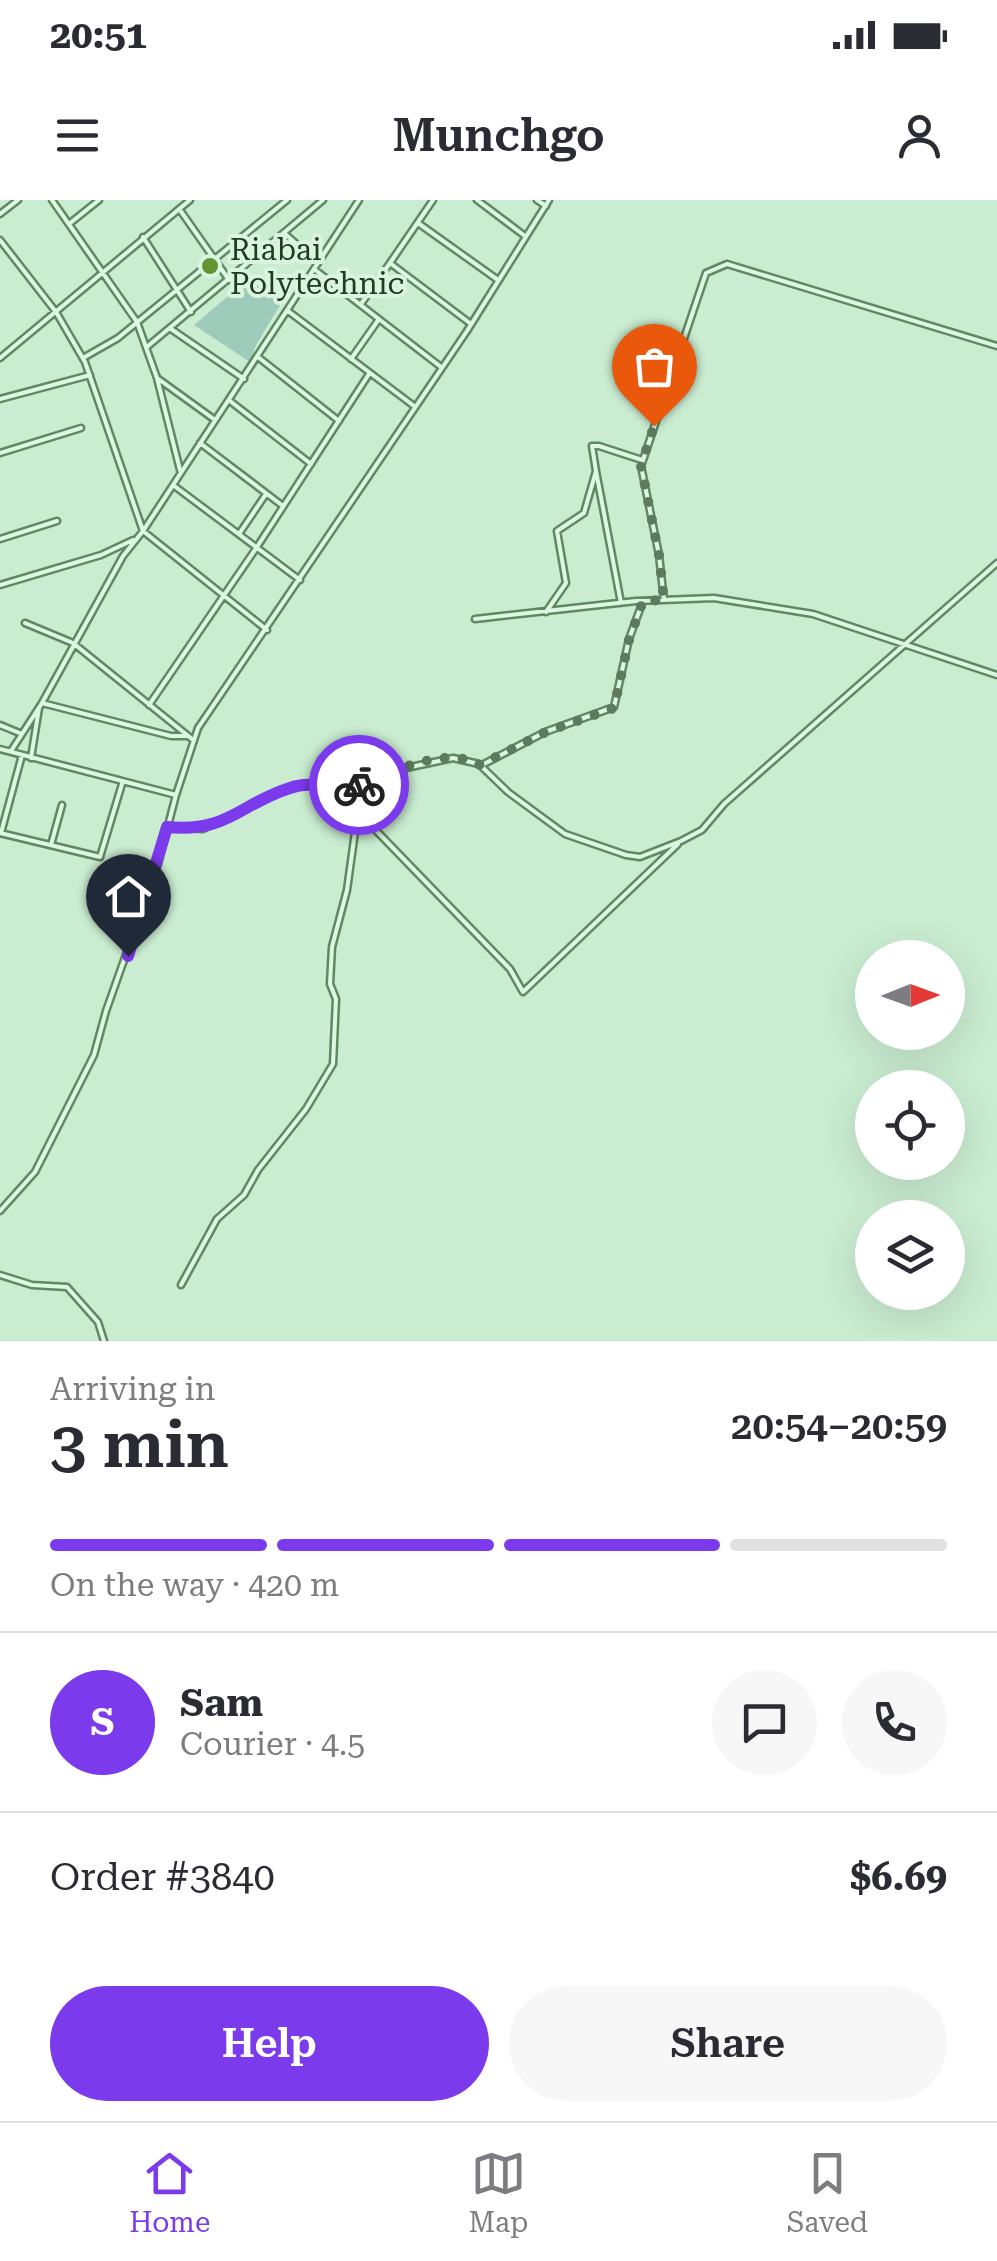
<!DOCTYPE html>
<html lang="en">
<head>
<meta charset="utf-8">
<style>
  body { margin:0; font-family:"Roboto Serif",serif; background:#f7f7f7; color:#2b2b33; height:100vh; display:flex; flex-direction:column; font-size:38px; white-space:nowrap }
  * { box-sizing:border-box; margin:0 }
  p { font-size:32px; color:#7c7c81 }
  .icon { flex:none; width:55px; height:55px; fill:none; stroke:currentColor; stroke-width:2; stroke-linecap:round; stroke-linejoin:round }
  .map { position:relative; height:1141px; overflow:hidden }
  .panel { display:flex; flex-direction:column; background:#fff; flex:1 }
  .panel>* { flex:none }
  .needle { width:65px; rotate:89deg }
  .tools { position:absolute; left:855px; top:740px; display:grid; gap:20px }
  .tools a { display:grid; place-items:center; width:110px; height:110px; border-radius:50%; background:#fff; box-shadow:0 10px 40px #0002; font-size:50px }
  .pin { position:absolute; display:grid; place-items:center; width:85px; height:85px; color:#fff; margin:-102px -42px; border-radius:50% 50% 50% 0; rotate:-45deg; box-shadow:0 0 10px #0007 }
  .pin .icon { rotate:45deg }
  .courier { position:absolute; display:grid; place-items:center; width:100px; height:100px; margin:-50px; border:8px solid #7c3aed; border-radius:50%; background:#fff; color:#222; box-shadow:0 2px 12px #0007 }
  .headline em { font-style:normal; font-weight:600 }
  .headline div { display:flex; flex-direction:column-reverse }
  .headline { display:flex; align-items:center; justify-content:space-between; height:170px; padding:0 50px }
  h1 { font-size:65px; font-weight:600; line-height:75px }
  .bar { display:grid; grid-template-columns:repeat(4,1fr); gap:15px 10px; align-content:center; height:120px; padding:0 50px }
  .bar i { height:12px; border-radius:8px; background:#e1e1e2 }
  .bar .selected { background:#7c3aed }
  .bar p { grid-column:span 4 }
  .line { display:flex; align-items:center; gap:25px; padding:0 50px; border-top:2px solid #e1e1e2 }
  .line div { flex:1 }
  .round { display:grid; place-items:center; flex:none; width:105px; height:105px; border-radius:52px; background:#f7f7f7 }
  .cta { display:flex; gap:20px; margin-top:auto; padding:20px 50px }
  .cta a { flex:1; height:115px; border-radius:60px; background:#7c3aed; color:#fff; font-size:40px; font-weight:600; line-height:115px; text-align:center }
  .cta a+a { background:#f7f7f7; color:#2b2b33 }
  .status { display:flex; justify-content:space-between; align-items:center; height:70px; padding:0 50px; background:#fff; direction:ltr }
  .status svg { height:28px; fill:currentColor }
  header { display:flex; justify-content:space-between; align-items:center; height:130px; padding:0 50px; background:#fff; font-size:45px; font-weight:600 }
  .tabs { display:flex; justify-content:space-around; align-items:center; height:140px; border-top:2px solid #e1e1e2; background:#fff; font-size:28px; color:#7c7c81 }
  .tabs a { display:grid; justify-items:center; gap:5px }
  .tabs .selected { color:#7c3aed }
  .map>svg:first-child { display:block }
</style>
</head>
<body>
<div class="status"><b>20:51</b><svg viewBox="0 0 49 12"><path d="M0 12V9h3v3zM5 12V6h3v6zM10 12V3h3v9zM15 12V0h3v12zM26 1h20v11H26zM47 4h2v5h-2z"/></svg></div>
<header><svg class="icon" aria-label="menu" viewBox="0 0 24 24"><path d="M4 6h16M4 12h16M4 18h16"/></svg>Munchgo<svg class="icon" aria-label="person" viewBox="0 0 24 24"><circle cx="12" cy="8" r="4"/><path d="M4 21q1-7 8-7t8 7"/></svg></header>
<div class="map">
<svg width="997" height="1141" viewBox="0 0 997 1141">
  <rect width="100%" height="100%" fill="#caedd1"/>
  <path fill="#9ecbba" d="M 248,79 L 282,102 L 256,145 L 250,162 L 194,125 Z"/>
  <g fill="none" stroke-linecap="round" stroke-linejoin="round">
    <g stroke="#5f8960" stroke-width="9">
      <path id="minor" d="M 52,0 L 137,122 L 157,178 L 215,220
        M 477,0 L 525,36
        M 537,0 L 546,6
        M 180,10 L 229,80
        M 0,14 L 18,0
        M 418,23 L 498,80
        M 69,24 L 99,0
        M 284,33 L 318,63
        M 143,37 L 191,112
        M 0,40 L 56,112 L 85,162 L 143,331 L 267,430
        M 390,63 L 433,0
        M 314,69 L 441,167
        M 361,104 L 390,63 L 471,124
        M 288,111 L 414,206
        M 171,129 L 244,179
        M 148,146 L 323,0
        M 258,157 L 339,221
        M 0,158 L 190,0
        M 83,158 L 118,138 L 287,0
        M 351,159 L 379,119
        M 157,178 L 180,270
        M 0,199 L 90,175
        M 230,201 L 311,264
        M 200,243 L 283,306
        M 0,253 L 81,228
        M 596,271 L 621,403
        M 173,285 L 300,380
        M 239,334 L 266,294
        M 0,339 L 57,321
        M 0,385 L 101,355 L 133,340
        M 664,400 L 659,355 L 641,266 L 706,73 L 727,64 L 997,146
        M 546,412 L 566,383 L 557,331 L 584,313 L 596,271 L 592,246 L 599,246 L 642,260
        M 475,419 L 636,401 L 714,398 L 813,414 L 997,475
        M 25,423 L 73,443 L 192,539
        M 42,503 L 171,536 L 187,536
        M 149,505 L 257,347 L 369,174
        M 0,525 L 22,534
        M 0,549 L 176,595 L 158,664 L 106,811 L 94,855 L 35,972 L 0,1011
        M 11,551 L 42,503 L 123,356 L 143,331 L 359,0
        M 31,558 L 39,508
        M 482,565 L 545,532 L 614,507 L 629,439 L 643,401
        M 350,587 L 364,618 L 510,769 L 523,792 L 678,644
        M 176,595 L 198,528 L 467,131 L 549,0
        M 167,627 L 203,629 L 291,587 L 310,584 L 350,587 L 406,568 L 453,558 L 479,564 L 508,592 L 565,634 L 626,655 L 640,657 L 681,641 L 702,630 L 724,604 L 997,363
        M 0,633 L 100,657 L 122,584
        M 1,633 L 22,555
        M 51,645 L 62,605
        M 0,1075 L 32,1085 L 67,1087 L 98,1122 L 104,1141
        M 181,1085 L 217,1019 L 244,995 L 258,970 L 306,909 L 333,864 L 336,799 L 330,784 L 332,747 L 347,690 L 355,632 L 363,615"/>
    </g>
    <use href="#minor" stroke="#ddf8e2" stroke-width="4"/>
  </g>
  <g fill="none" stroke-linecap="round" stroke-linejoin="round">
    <path stroke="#5d795f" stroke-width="10" stroke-dasharray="0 18" d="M 359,585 C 392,572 447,545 480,565 L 546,532 L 614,508 L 629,440 L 643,401 L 664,400 L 659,355 L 641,266 L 654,226"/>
    <path stroke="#7c3aed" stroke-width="12" d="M 128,756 L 167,627 C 228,633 239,604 290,588 C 313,580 336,590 359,585"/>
  </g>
  <circle fill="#649432" stroke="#d9f4df" stroke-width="4" cx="210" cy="66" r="10"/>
  <g text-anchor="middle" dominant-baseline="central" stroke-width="8" stroke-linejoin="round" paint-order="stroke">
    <g font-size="30" fill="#223a21" stroke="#d9f4df" text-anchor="start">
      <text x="230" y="49">Riabai<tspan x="230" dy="34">Polytechnic</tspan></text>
    </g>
  </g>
</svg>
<div class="tools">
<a><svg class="needle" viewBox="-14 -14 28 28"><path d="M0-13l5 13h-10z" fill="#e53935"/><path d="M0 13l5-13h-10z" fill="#7c7c81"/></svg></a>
<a><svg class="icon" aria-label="locate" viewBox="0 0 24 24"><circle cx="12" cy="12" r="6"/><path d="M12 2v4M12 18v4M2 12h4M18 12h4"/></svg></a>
<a><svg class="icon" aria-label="layers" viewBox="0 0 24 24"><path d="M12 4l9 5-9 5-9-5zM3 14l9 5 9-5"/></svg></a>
</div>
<div class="pin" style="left:654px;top:226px;background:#ea580c"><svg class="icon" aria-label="bag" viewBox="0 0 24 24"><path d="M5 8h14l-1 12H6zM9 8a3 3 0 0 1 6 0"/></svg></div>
<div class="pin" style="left:128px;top:756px;background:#1f2937"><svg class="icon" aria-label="home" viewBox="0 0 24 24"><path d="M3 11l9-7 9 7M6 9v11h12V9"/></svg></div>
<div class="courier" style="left:359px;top:585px"><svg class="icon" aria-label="bike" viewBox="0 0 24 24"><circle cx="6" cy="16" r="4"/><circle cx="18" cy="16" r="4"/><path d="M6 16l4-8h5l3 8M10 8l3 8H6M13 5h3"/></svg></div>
</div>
<section class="panel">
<div class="headline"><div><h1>3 min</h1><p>Arriving in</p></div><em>20:54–20:59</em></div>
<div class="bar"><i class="selected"></i><i class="selected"></i><i class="selected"></i><i></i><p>On the way · 420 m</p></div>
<div class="line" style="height:180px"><b class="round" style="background:#7c3aed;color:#fff">S</b><div><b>Sam</b><p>Courier · 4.5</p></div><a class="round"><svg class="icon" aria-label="chat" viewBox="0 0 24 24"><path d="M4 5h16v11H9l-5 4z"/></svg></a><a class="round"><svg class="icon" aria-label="phone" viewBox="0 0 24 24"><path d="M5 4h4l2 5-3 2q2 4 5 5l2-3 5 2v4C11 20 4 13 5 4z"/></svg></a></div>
<div class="line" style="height:130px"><div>Order #3840</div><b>$6.69</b></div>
<div class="cta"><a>Help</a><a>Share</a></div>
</section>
<nav class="tabs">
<a class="selected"><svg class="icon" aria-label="home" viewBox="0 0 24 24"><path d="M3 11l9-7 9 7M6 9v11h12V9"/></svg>Home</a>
<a><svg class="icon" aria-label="map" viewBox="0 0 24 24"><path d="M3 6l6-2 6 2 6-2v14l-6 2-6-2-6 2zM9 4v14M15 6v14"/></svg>Map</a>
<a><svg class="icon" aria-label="saved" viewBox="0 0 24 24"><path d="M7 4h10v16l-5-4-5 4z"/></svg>Saved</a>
</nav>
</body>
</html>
